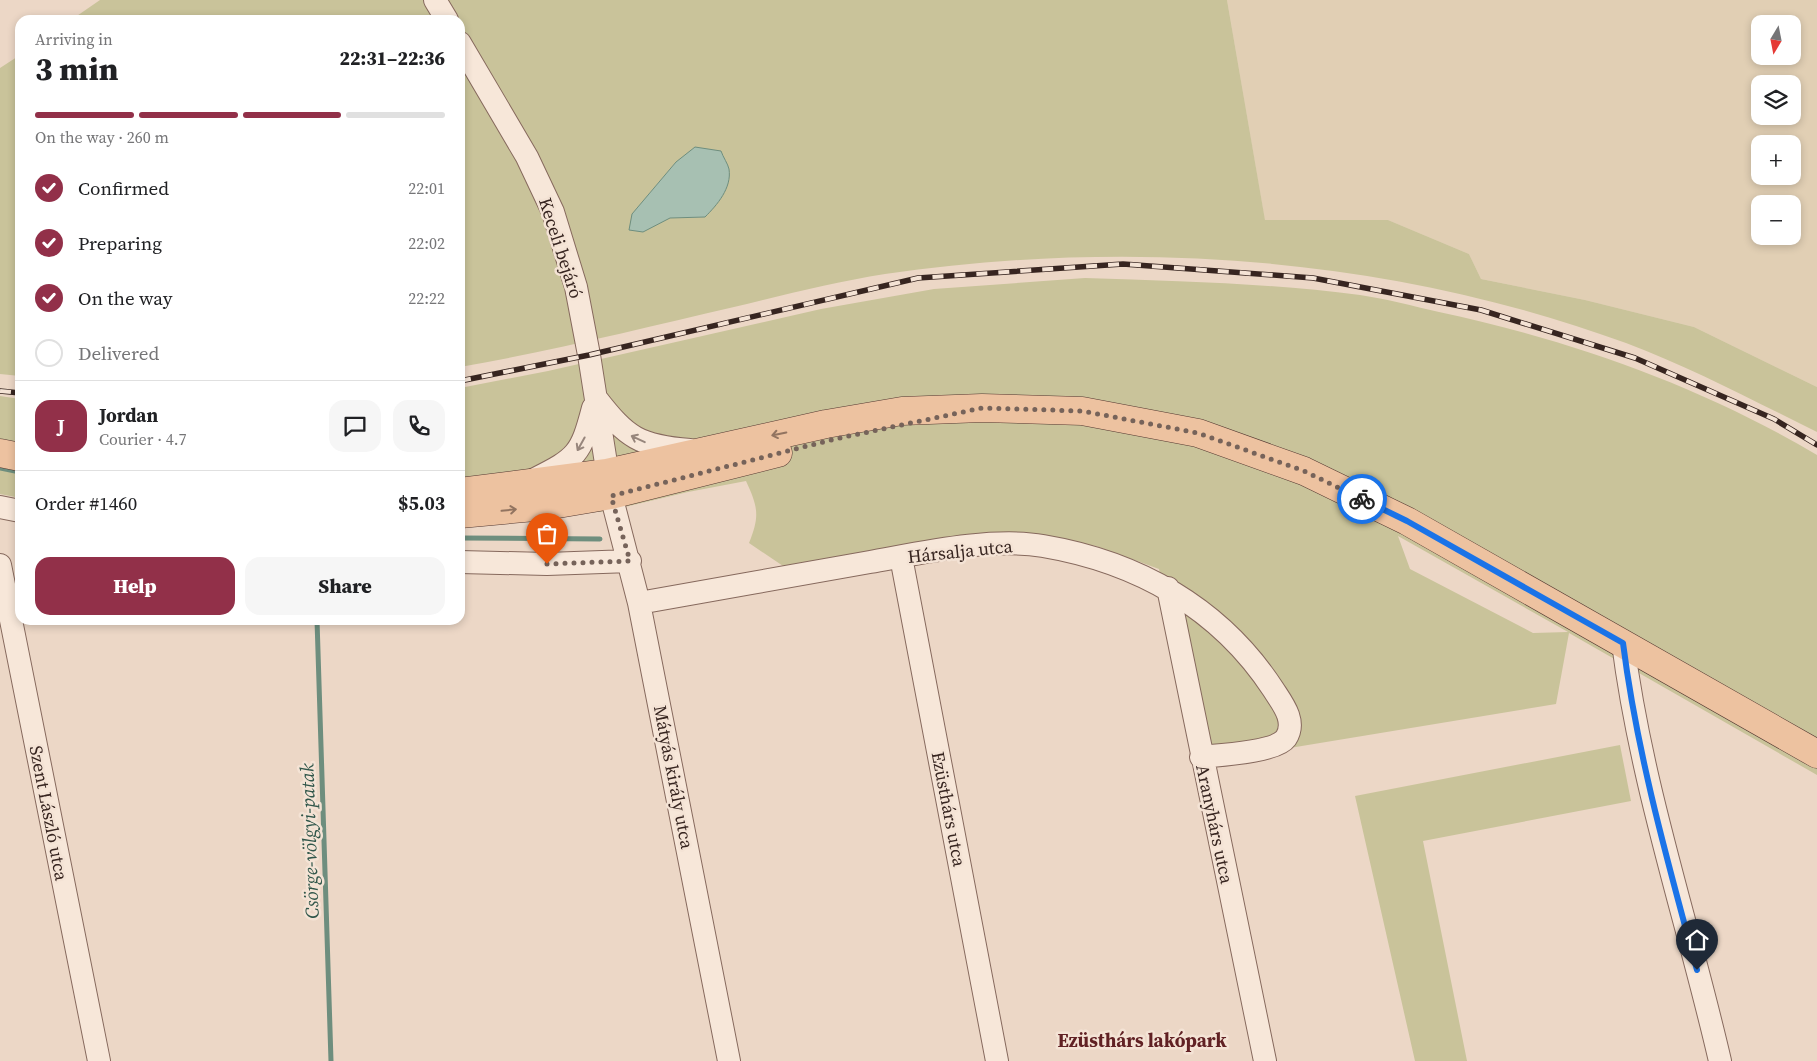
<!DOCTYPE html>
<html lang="en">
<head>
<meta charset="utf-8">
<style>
  body { margin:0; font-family:"Source Serif 4",serif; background:#f6f6f6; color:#202124; height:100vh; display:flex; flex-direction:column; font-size:19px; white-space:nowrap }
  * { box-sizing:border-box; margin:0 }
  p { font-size:16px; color:#757577 }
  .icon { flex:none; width:28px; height:28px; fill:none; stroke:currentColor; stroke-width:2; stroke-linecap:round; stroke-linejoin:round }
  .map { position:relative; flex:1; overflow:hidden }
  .side { position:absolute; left:15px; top:15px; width:450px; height:610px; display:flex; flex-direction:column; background:#fff; border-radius:15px; box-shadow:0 2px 8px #0003 }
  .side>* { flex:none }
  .needle { width:32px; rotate:190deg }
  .buttons { position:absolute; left:1751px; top:15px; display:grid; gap:10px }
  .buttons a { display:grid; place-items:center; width:50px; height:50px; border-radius:10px; background:#fff; box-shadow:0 2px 8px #0003; font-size:25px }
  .pin { position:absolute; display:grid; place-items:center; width:42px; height:42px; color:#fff; margin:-51px -21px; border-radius:50% 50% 50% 0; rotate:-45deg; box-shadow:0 0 5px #0007 }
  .pin .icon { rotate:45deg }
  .courier { position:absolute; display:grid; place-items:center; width:50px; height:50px; margin:-25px; border:4px solid #1a73e8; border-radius:50%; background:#fff; color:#222; box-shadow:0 1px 6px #0007 }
  .head em { font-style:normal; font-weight:800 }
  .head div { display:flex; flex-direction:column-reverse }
  .head { display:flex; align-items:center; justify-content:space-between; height:85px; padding:0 20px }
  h1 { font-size:32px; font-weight:800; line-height:38px }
  .bar { display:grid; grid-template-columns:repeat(4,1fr); gap:8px 5px; align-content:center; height:60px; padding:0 20px }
  .bar i { height:6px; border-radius:4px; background:#e0e0e0 }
  .bar .current { background:#923049 }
  .bar p { grid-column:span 4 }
  .line { display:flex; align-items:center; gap:12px; padding:0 20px; border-top:1px solid #e0e0e0 }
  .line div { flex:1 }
  .round { display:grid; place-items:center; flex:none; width:52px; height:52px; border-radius:15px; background:#f6f6f6 }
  ol { padding:0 20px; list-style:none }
  li { display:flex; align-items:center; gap:15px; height:55px }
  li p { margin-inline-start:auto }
  li .icon { padding:5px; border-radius:50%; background:#923049; color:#fff; stroke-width:4 }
  li:last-child { color:#757577 }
  li i { width:28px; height:28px; border:2px solid #e0e0e0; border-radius:50% }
  .cta { display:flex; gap:10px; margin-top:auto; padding:10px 20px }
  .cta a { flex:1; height:58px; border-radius:15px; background:#923049; color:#fff; font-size:20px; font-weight:800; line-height:58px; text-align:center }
  .cta a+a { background:#f6f6f6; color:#202124 }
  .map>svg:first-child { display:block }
</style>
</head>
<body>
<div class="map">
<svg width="1817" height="1061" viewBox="0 0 1817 1061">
  <rect width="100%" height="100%" fill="#ecd7c6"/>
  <path fill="#e1cfb4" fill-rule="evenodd" d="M 1227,0 L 1817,0 L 1817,387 L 1694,327 L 1585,300 L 1481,279 L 1469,254 L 1388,220 L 1265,221 ZM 1760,24 L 1792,24 L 1792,56 L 1760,56 ZM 1760,84 L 1792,84 L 1792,116 L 1760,116 ZM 1760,144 L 1792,144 L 1792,176 L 1760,176 ZM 1760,204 L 1792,204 L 1792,236 L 1760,236 Z"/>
  <path fill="#c9c39a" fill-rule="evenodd" d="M 100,0 L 1227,0 L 1265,220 L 1388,220 L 1469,254 L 1481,279 L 1585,300 L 1694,327 L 1817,387 L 1817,432 C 1754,401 1692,368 1626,343 C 1392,257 1132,238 885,274 C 835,282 784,295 734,307 C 643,328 552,351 460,367 L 460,20 L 71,20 ZM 721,152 C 736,185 725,191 705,217 L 670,218 L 648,195 L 676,162 Z
    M 20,55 L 20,376 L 0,374 L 0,68 Z
    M 1085,278 C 1177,281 1269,283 1360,295 C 1387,299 1413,306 1439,312 C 1570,340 1701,386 1817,455 L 1817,775 L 1569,633 L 1556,704 L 1198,763 L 1159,569 L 1096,546 L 1042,536 L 786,568 L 749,543 C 760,516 758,507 746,481 L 688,492 L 608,511 L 460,524 L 460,388 L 548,371 L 821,309 L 934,289 ZM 1398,536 L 1568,632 L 1533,633 L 1410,569 Z
    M 0,396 L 20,399 L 20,498 L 0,494 Z
    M 1620,745 L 1631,801 L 1423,841 L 1467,1061 L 1415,1061 L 1355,796 Z"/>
  <path fill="#a7c0b2" stroke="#6e8e7e" d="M 695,147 L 721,151 C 723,157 728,164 729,169 C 732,188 717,205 705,217 L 670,218 L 643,232 L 629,230 L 632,214 L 676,162 Z"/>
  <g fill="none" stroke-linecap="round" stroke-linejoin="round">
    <path stroke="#6e8e7e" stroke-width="5" d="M 0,468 L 20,472
      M 460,538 L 600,539
      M 317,620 L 331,1061"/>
    <g stroke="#86695d" stroke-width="24">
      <path id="minor" d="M 435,0 L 447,20
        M 460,43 L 527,157 L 553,212 L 576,287 L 589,355 L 611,495 L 639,603 L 729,1061
        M 596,398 C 627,438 639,446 690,450
        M 535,479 C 577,458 581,454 593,408
        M 0,507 L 20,511
        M 901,557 L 997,1061
        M 460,562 L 547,564 L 630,561
        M 0,565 L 99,1061
        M 1168,588 L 1265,1061
        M 639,603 C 716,589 793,576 870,562 C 921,553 992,537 1043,546 C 1138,562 1220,608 1273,689 C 1282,703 1297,721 1286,738 C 1276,752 1219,755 1201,757
        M 1623,643 C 1641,785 1688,922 1720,1061"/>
    </g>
    <g stroke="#543831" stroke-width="29">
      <path id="major" d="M 0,453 L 20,457
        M 460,492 L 607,473 L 826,424 L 902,411 L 982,408 L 1082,411 L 1198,433 L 1304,471 L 1407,521 L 1817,754
        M 460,514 L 546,506 L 611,495 L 778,453"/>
    </g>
    <use href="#minor" stroke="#f7e7d9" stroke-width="22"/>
    <use href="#major" stroke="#edc2a0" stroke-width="28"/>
    <g stroke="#372520" stroke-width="5.5">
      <path id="rail" d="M 460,381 L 589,355 L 918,278 L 1123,264 L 1313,278 L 1481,310 L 1635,358 L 1774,419 L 1817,445
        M 0,391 L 20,393"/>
    </g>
    <use href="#rail" stroke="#f4e3d5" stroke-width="4" stroke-dasharray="11" stroke-linecap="butt"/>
  </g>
  <defs><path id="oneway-shaft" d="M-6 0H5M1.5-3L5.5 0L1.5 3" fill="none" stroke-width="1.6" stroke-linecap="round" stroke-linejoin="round" transform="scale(1.25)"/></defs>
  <g stroke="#927460">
    <use href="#oneway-shaft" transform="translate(779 434) rotate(168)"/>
    <use href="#oneway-shaft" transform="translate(509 510) rotate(-6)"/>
  </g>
  <g stroke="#97867c">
    <use href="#oneway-shaft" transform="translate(638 439) rotate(-155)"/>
    <use href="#oneway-shaft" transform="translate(581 444) rotate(119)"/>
  </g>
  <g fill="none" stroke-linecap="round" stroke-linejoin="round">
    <path stroke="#76635a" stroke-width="5" stroke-dasharray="0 9" d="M 547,564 L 630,561 L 611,496 L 835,439 L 982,408 L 1082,411 L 1198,433 L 1304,471 L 1362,499"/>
    <path stroke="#1a73e8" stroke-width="6" d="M 1362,499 L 1407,521 L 1623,643 C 1637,754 1668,863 1697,970"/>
  </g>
  <g text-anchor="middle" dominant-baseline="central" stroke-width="5" stroke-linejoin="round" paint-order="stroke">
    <g font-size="18" fill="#372520" stroke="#f4e3d5">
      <text transform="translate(561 248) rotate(72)">Keceli bejáró</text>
      <text transform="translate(960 551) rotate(-6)">Hársalja utca</text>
      <text transform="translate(674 777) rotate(79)">Mátyás király utca</text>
      <text transform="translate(949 809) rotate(79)">Ezüsthárs utca</text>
      <text transform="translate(49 813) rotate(79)">Szent László utca</text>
      <text transform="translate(1215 824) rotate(78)">Aranyhárs utca</text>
    </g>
    <g font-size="19" font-style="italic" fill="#30564a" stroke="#f4e3d5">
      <text transform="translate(309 841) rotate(-92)">Csörge-völgyi-patak</text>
    </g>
    <g font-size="19" font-weight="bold" fill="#612124" stroke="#f4e3d5">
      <text x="1142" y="1040">Ezüsthárs lakópark</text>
    </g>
  </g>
</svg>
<div class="buttons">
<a><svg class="needle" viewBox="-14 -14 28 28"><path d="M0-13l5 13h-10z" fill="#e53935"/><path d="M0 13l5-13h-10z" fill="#757577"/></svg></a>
<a><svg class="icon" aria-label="layers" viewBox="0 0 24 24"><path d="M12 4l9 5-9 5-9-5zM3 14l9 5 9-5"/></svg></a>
<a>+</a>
<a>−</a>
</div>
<div class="pin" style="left:547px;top:564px;background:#ea580c"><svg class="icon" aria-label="bag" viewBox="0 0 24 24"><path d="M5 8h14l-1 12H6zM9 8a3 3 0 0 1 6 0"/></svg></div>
<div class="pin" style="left:1697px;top:970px;background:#1f2937"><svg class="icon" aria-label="home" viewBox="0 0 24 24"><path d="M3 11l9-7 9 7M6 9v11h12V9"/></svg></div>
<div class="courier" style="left:1362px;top:499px"><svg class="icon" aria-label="bike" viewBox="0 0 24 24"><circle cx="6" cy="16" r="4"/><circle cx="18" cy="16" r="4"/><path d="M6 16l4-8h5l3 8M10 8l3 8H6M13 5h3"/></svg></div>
<section class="side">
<div class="head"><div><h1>3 min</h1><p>Arriving in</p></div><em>22:31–22:36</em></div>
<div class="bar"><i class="current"></i><i class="current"></i><i class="current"></i><i></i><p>On the way · 260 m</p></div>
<ol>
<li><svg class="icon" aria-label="check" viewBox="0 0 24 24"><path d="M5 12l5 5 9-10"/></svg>Confirmed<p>22:01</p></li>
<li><svg class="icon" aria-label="check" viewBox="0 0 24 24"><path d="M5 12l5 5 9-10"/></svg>Preparing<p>22:02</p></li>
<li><svg class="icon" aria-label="check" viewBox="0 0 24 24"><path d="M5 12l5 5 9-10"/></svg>On the way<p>22:22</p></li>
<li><i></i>Delivered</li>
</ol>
<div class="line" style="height:90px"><b class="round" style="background:#923049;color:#fff">J</b><div><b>Jordan</b><p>Courier · 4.7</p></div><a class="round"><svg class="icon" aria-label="chat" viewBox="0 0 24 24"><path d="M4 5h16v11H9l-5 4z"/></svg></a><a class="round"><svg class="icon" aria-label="phone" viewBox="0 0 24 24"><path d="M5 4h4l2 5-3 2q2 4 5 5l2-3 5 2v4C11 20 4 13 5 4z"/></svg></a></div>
<div class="line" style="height:65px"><div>Order #1460</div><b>$5.03</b></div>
<div class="cta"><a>Help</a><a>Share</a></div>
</section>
</div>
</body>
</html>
